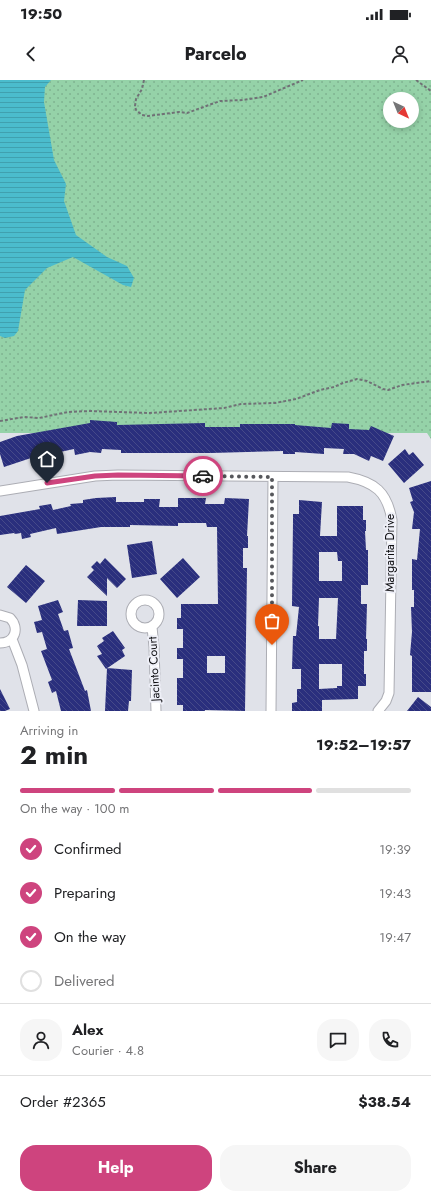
<!DOCTYPE html>
<html lang="en">
<head>
<meta charset="utf-8">
<style>
  body { margin:0; font-family:Jost,sans-serif; background:#f6f6f6; color:#202124; height:100vh; display:flex; flex-direction:column; font-size:15px; white-space:nowrap }
  * { box-sizing:border-box; margin:0 }
  p { font-size:13px; color:#757577 }
  .icon { flex:none; width:22px; height:22px; fill:none; stroke:currentColor; stroke-width:2; stroke-linecap:round; stroke-linejoin:round }
  .map { position:relative; height:631px; overflow:hidden }
  .panel { display:flex; flex-direction:column; background:#fff; flex:1 }
  .panel>* { flex:none }
  .needle { width:26px; rotate:137deg }
  .tools { position:absolute; left:383px; top:12px; display:grid; gap:8px }
  .tools a { display:grid; place-items:center; width:36px; height:36px; border-radius:50%; background:#fff; box-shadow:0 2px 6px #0003; font-size:20px }
  .pin { position:absolute; display:grid; place-items:center; width:34px; height:34px; color:#fff; margin:-41px -17px; border-radius:50% 50% 50% 0; rotate:-45deg; box-shadow:0 0 4px #0007 }
  .pin .icon { rotate:45deg }
  .courier { position:absolute; display:grid; place-items:center; width:40px; height:40px; margin:-20px; border:3px solid #ce447e; border-radius:50%; background:#fff; color:#222; box-shadow:0 1px 5px #0007 }
  .summary em { font-style:normal; font-weight:700 }
  .summary div { display:flex; flex-direction:column-reverse }
  .summary { display:flex; align-items:center; justify-content:space-between; height:68px; padding:0 20px }
  h1 { font-size:26px; font-weight:700; line-height:30px }
  .bar { display:grid; grid-template-columns:repeat(4,1fr); gap:6px 4px; align-content:center; height:48px; padding:0 20px }
  .bar i { height:5px; border-radius:3px; background:#e0e0e0 }
  .bar .selected { background:#ce447e }
  .bar p { grid-column:span 4 }
  .line { display:flex; align-items:center; gap:10px; padding:0 20px; border-top:1px solid #e0e0e0 }
  .line div { flex:1 }
  .round { display:grid; place-items:center; flex:none; width:42px; height:42px; border-radius:16px; background:#f6f6f6 }
  ol { padding:0 20px; list-style:none }
  li { display:flex; align-items:center; gap:12px; height:44px }
  li p { margin-inline-start:auto }
  li .icon { padding:4px; border-radius:50%; background:#ce447e; color:#fff; stroke-width:4 }
  li:last-child { color:#757577 }
  li i { width:22px; height:22px; border:2px solid #e0e0e0; border-radius:50% }
  .action { display:flex; gap:8px; margin-top:auto; padding:8px 20px }
  .action a { flex:1; height:46px; border-radius:16px; background:#ce447e; color:#fff; font-size:16px; font-weight:700; line-height:46px; text-align:center }
  .action a+a { background:#f6f6f6; color:#202124 }
  .status { display:flex; justify-content:space-between; align-items:center; height:28px; padding:0 20px; background:#fff; direction:ltr }
  .status svg { height:11px; fill:currentColor }
  header { display:flex; justify-content:space-between; align-items:center; height:52px; padding:0 20px; background:#fff; font-size:18px; font-weight:700 }
  .map>svg:first-child { display:block }
</style>
</head>
<body>
<div class="status"><b>19:50</b><svg viewBox="0 0 49 12"><path d="M0 12V9h3v3zM5 12V6h3v6zM10 12V3h3v9zM15 12V0h3v12zM26 1h20v11H26zM47 4h2v5h-2z"/></svg></div>
<header><svg class="icon" aria-label="back" viewBox="0 0 24 24"><path d="M15 5l-7 7 7 7"/></svg>Parcelo<svg class="icon" aria-label="person" viewBox="0 0 24 24"><circle cx="12" cy="8" r="4"/><path d="M4 21q1-7 8-7t8 7"/></svg></header>
<div class="map">
<svg width="431" height="631" viewBox="0 0 431 631">
  <defs>
    <pattern id="grass-dots" width="8" height="8" patternUnits="userSpaceOnUse"><rect width="8" height="8" fill="#95d2a8"/><path d="M2 2h.1M6 6h.1" fill="none" stroke="#7fb390" stroke-width="1.8" stroke-linecap="round"/></pattern>
    <pattern id="water-rules" width="6" height="5" patternUnits="userSpaceOnUse"><rect width="6" height="5" fill="#4bbccd"/><path d="M0 2.5h6" fill="none" stroke="#40a0af"/></pattern>
    <pattern id="building-back-hatch" width="6" height="6" patternUnits="userSpaceOnUse"><rect width="6" height="6" fill="#2a2f7d"/><path d="M-1 5l2 2M0 0l6 6M5-1l2 2" fill="none" stroke="#464a89"/></pattern>
  </defs>
  <rect width="100%" height="100%" fill="#e0e2e9"/>
  <path fill="url(#grass-dots)" fill-rule="evenodd" d="M 0,0 L 431,0 L 431,359 L 427,353 L 0,353 ZM 390,19 L 412,19 L 412,41 L 390,41 Z"/>
  <path fill="url(#water-rules)" d="M 0,0 L 51,0 L 45,7 L 44,22 L 54,80 L 66,104 L 64,121 L 76,155 L 107,177 L 127,186 L 134,198 L 131,207 L 123,205 L 73,177 L 47,188 L 25,210 L 18,251 L 14,256 L 5,258 L 0,256 Z"/>
  <path fill="url(#building-back-hatch)" fill-rule="evenodd" d="M 90,340 L 117,342 L 117,345 L 205,343 L 205,347 L 240,347 L 240,344 L 295,344 L 295,345 L 331,348 L 332,343 L 349,344 L 349,349 L 369,350 L 371,346 L 394,356 L 383,381 L 371,376 L 369,381 L 354,374 L 343,374 L 344,369 L 324,368 L 324,374 L 295,372 L 295,374 L 283,374 L 283,371 L 211,373 L 121,373 L 121,370 L 102,369 L 101,373 L 90,372 L 75,375 L 74,369 L 60,372 L 60,370 L 41,373 L 43,380 L 32,382 L 31,378 L 4,387 L 0,374 L 0,362 L 17,356 L 90,343 Z
    M 405,369 L 409,375 L 413,372 L 424,385 L 404,403 L 388,384 Z
    M 431,401 L 431,612 L 412,612 L 412,576 L 410,575 L 412,552 L 411,527 L 414,527 L 414,510 L 412,510 L 412,479 L 417,480 L 420,449 L 412,449 L 414,432 L 410,422 L 413,421 L 409,408 Z
    M 116,417 L 116,422 L 144,422 L 144,419 L 160,419 L 159,427 L 178,427 L 178,418 L 206,418 L 205,424 L 224,424 L 225,418 L 249,419 L 247,456 L 248,456 L 248,468 L 243,468 L 243,488 L 247,488 L 245,631 L 205,630 L 205,631 L 183,631 L 183,625 L 177,625 L 177,598 L 183,598 L 183,579 L 177,579 L 177,568 L 183,568 L 183,549 L 177,549 L 177,538 L 181,538 L 181,524 L 218,524 L 217,447 L 207,447 L 206,443 L 178,443 L 178,446 L 130,445 L 130,447 L 101,447 L 57,454 L 56,448 L 30,454 L 31,457 L 22,459 L 21,453 L 15,454 L 14,453 L 0,455 L 0,436 L 40,429 L 39,426 L 51,424 L 53,430 L 71,426 L 70,424 L 83,423 L 83,420 L 96,418 ZM 207,576 L 225,576 L 225,593 L 207,593 Z
    M 299,420 L 322,422 L 320,456 L 337,456 L 337,426 L 363,426 L 363,440 L 366,440 L 366,451 L 365,451 L 366,470 L 368,470 L 368,505 L 361,505 L 361,524 L 367,524 L 366,559 L 367,559 L 367,571 L 364,571 L 364,594 L 366,594 L 366,606 L 358,606 L 358,619 L 322,620 L 322,631 L 292,631 L 292,623 L 297,622 L 297,609 L 301,609 L 301,589 L 292,589 L 293,556 L 296,556 L 299,527 L 292,526 L 293,441 L 293,434 L 299,434 ZM 319,472 L 337,472 L 338,481 L 342,481 L 342,501 L 319,501 ZM 319,518 L 338,518 L 336,559 L 319,559 L 319,546 L 318,546 ZM 319,584 L 342,584 L 342,606 L 337,606 L 337,608 L 319,609 Z
    M 152,461 L 157,494 L 132,498 L 127,465 Z
    M 105,478 L 126,499 L 117,508 L 107,498 L 107,516 L 87,497 L 94,490 L 91,487 L 97,481 L 100,484 Z
    M 183,478 L 200,497 L 177,518 L 160,499 Z
    M 26,485 L 45,501 L 26,523 L 7,507 Z
    M 58,520 L 63,532 L 58,534 L 64,551 L 68,550 L 73,568 L 69,569 L 85,611 L 87,610 L 91,631 L 61,631 L 56,611 L 52,613 L 48,602 L 52,600 L 41,571 L 47,569 L 42,552 L 37,553 L 34,542 L 42,540 L 38,526 Z
    M 78,520 L 107,521 L 107,546 L 77,546 Z
    M 113,551 L 125,568 L 122,570 L 125,576 L 106,589 L 97,576 L 102,574 L 97,566 L 104,561 L 102,558 Z
    M 107,588 L 132,590 L 131,621 L 129,621 L 128,631 L 105,631 Z
    M 0,609 L 10,629 L 5,631 L 0,631 Z
    M 418,617 L 431,627 L 431,631 L 407,631 Z"/>
  <g fill="none" stroke-linecap="round" stroke-linejoin="round">
    <g stroke="#acadb4" stroke-width="11">
      <path id="street" d="M 0,411 L 95,396 L 118,395 L 348,397 C 375,402 387,412 392,440 L 389,613 L 386,621 L 378,631
        M131 534a14 14 0 1 1 28 0a14 14 0 1 1-28 0Z
        M 0,535 L 10,538 C 20,548 15,563 0,563
        M 152,547 L 154,567 L 156,631
        M 12,559 L 22,585 L 34,631
        M 271,631 L 273,397"/>
    </g>
    <path stroke="#707176" stroke-width="2" stroke-dasharray="3 2" stroke-linecap="butt" d="M 144,0 L 142,9 L 136,19 L 135,26 L 136,30 L 142,35 L 148,36 L 179,32 L 187,33 L 220,21 L 243,20 L 263,17 L 303,0
      M 416,0 L 431,11
      M 0,341 L 24,337 L 39,338 L 68,332 L 90,331 L 150,333 L 224,328 L 241,324 L 275,323 L 296,319 L 320,310 L 334,307 L 343,303 L 357,299 L 367,301 L 383,309 L 388,310 L 402,305 L 431,301"/>
    <use href="#street" stroke="#fff" stroke-width="9"/>
  </g>
  <g fill="none" stroke-linecap="round" stroke-linejoin="round">
    <path stroke="#57585c" stroke-width="4" stroke-dasharray="0 7.2" d="M 203,396 L 272,397 L 272,565"/>
    <path stroke="#ce447e" stroke-width="5" d="M 47,403 L 95,396 L 118,395 L 203,396"/>
  </g>
  <g text-anchor="middle" dominant-baseline="central" stroke-width="4" stroke-linejoin="round" paint-order="stroke">
    <g font-size="12" fill="#0d0d10" stroke="#eeeff7">
      <text transform="translate(390 473) rotate(-90)">Margarita Drive</text>
      <text transform="translate(154 589) rotate(-93)">Jacinto Court</text>
    </g>
  </g>
</svg>
<div class="tools">
<a><svg class="needle" viewBox="-14 -14 28 28"><path d="M0-13l5 13h-10z" fill="#e53935"/><path d="M0 13l5-13h-10z" fill="#757577"/></svg></a>
</div>
<div class="pin" style="left:272px;top:565px;background:#ea580c"><svg class="icon" aria-label="bag" viewBox="0 0 24 24"><path d="M5 8h14l-1 12H6zM9 8a3 3 0 0 1 6 0"/></svg></div>
<div class="pin" style="left:47px;top:403px;background:#1f2937"><svg class="icon" aria-label="home" viewBox="0 0 24 24"><path d="M3 11l9-7 9 7M6 9v11h12V9"/></svg></div>
<div class="courier" style="left:203px;top:396px"><svg class="icon" aria-label="car" viewBox="0 0 24 24"><path d="M5 17H2v-5l4-1 3-4h7l3 4 3 1v5h-3M9 17h6M6 11h13"/><circle cx="7" cy="17" r="2"/><circle cx="17" cy="17" r="2"/></svg></div>
</div>
<section class="panel">
<div class="summary"><div><h1>2 min</h1><p>Arriving in</p></div><em>19:52–19:57</em></div>
<div class="bar"><i class="selected"></i><i class="selected"></i><i class="selected"></i><i></i><p>On the way · 100 m</p></div>
<ol>
<li><svg class="icon" aria-label="check" viewBox="0 0 24 24"><path d="M5 12l5 5 9-10"/></svg>Confirmed<p>19:39</p></li>
<li><svg class="icon" aria-label="check" viewBox="0 0 24 24"><path d="M5 12l5 5 9-10"/></svg>Preparing<p>19:43</p></li>
<li><svg class="icon" aria-label="check" viewBox="0 0 24 24"><path d="M5 12l5 5 9-10"/></svg>On the way<p>19:47</p></li>
<li><i></i>Delivered</li>
</ol>
<div class="line" style="height:72px"><a class="round"><svg class="icon" aria-label="person" viewBox="0 0 24 24"><circle cx="12" cy="8" r="4"/><path d="M4 21q1-7 8-7t8 7"/></svg></a><div><b>Alex</b><p>Courier · 4.8</p></div><a class="round"><svg class="icon" aria-label="chat" viewBox="0 0 24 24"><path d="M4 5h16v11H9l-5 4z"/></svg></a><a class="round"><svg class="icon" aria-label="phone" viewBox="0 0 24 24"><path d="M5 4h4l2 5-3 2q2 4 5 5l2-3 5 2v4C11 20 4 13 5 4z"/></svg></a></div>
<div class="line" style="height:52px"><div>Order #2365</div><b>$38.54</b></div>
<div class="action"><a>Help</a><a>Share</a></div>
</section>
</body>
</html>
